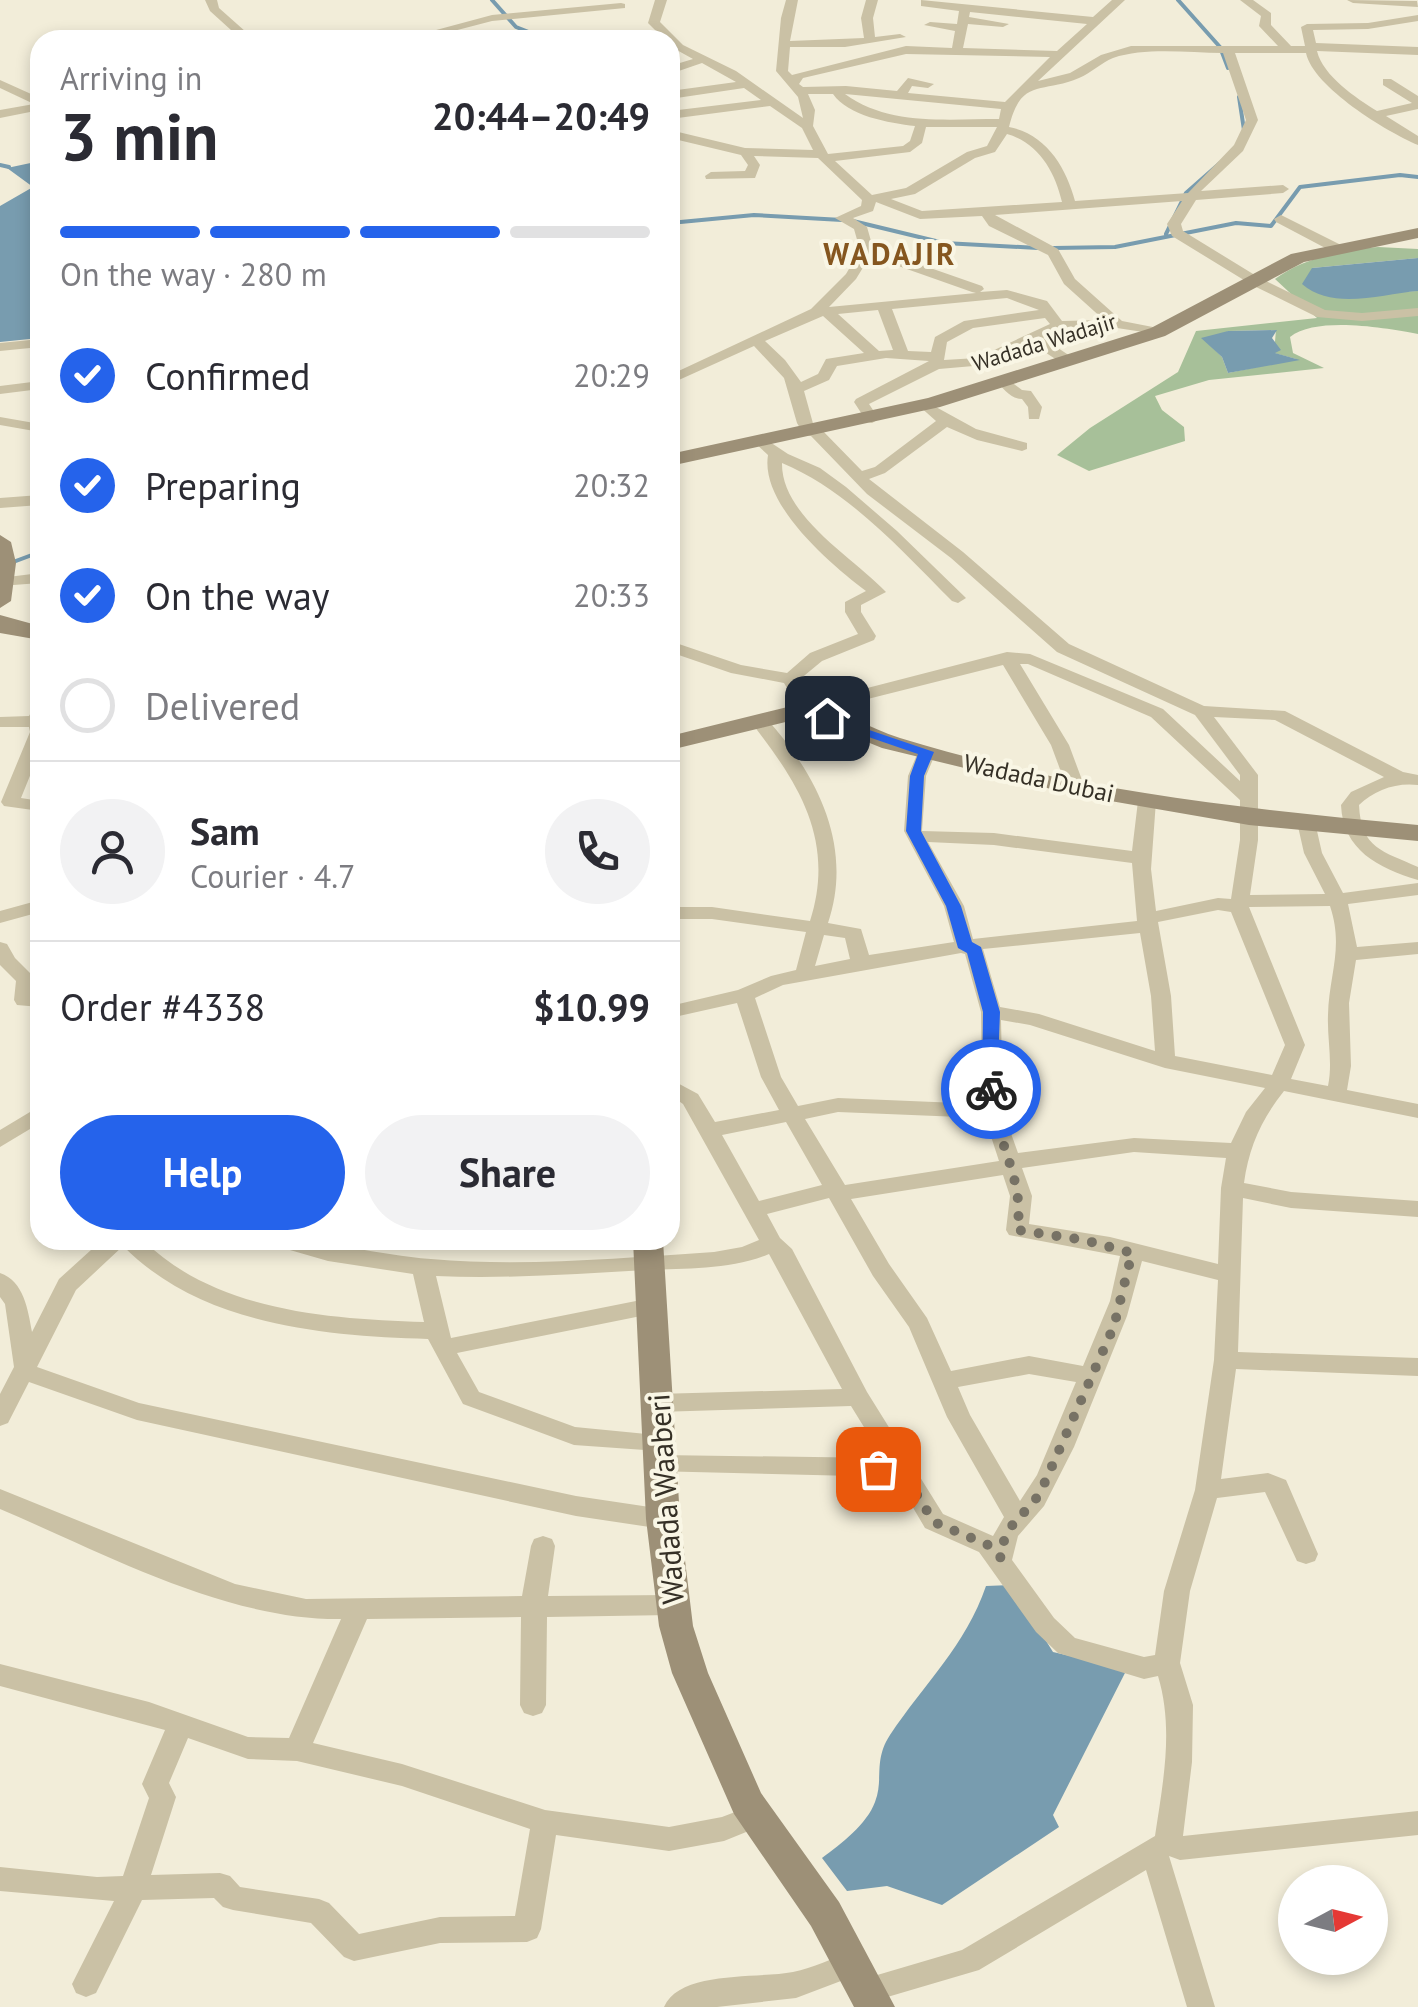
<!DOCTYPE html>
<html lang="en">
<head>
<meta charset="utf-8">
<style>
  body { margin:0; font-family:"PT Sans",sans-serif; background:#f2f2f3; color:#2b2b33; height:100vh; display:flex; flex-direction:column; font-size:38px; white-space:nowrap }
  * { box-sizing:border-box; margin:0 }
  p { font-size:32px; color:#7c7c81 }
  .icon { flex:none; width:55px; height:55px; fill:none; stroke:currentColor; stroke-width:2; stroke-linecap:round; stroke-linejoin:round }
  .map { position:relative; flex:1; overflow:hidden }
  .details { position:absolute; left:30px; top:30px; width:650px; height:1220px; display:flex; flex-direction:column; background:#fff; border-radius:30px; box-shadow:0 5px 15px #0003 }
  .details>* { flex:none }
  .needle { width:65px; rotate:83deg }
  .fabs { position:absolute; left:1278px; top:1865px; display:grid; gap:20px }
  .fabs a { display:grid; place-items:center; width:110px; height:110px; border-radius:50%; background:#fff; box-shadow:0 5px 15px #0003; font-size:50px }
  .pin { position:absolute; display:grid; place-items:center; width:85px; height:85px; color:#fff; margin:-42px; border-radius:20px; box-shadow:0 5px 15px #0006 }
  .courier { position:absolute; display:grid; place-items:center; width:100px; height:100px; margin:-50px; border:8px solid #2563eb; border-radius:50%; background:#fff; color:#222; box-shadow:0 2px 12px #0007 }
  .headline em { font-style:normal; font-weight:600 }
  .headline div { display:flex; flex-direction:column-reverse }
  .headline { display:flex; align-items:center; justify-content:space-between; height:170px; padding:0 30px }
  h1 { font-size:65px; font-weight:600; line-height:75px }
  .bar { display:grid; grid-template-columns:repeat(4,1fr); gap:15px 10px; align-content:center; height:120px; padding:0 30px }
  .bar i { height:12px; border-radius:8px; background:#e1e1e2 }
  .bar .current { background:#2563eb }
  .bar p { grid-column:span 4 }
  .line { display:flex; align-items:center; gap:25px; padding:0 30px; border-top:2px solid #e1e1e2 }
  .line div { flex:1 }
  .round { display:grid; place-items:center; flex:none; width:105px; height:105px; border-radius:52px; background:#f2f2f3 }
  ol { padding:0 30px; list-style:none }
  li { display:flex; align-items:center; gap:30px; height:110px }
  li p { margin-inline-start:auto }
  li .icon { padding:10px; border-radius:50%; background:#2563eb; color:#fff; stroke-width:4 }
  li:last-child { color:#7c7c81 }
  li i { width:55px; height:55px; border:5px solid #e1e1e2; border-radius:50% }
  .primary-button { display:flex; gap:20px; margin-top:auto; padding:20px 30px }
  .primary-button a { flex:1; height:115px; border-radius:60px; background:#2563eb; color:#fff; font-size:40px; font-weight:600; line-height:115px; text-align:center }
  .primary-button a+a { background:#f2f2f3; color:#2b2b33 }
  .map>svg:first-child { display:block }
</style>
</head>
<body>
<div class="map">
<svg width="1418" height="2007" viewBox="0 0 1418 2007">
  <rect width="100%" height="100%" fill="#f2edd9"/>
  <path fill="#a7c099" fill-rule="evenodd" d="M 1378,247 L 1418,249 L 1418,258 L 1312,268 L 1395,292 L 1418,291 L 1418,334 C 1385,328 1317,316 1290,337 L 1293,353 L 1324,368 L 1209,380 L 1155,396 L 1162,410 L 1184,427 L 1185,441 L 1089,471 L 1057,455 L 1090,428 L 1178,372 L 1196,331 L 1317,318 L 1275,279 C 1303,258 1343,250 1378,247 ZM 1276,330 L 1274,353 L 1296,359 L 1228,373 L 1222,357 L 1213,348 L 1228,331 Z"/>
  <path fill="#789caf" d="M 40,161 L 40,338 L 0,342 L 0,206 L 33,187 L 7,168 Z
    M 1418,258 L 1418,291 C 1381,294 1333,311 1302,284 L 1312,268 Z
    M 1277,330 L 1272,338 L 1281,350 L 1275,353 L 1300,360 L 1228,373 L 1222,357 L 1201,338 L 1228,331 Z
    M 1011,1585 L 1053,1652 L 1127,1669 L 1053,1815 L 1059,1827 L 942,1905 L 887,1886 L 847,1891 L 822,1858 C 841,1844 867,1824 875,1802 C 884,1779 873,1761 890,1735 C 924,1684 966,1645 986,1586 Z"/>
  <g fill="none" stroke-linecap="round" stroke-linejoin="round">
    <path stroke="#789caf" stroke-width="4" d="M 492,0 L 516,27 L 549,40
      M 1178,0 L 1220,47 L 1228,68
      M 1239,97 L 1244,130
      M 0,165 L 9,167
      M 853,221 L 944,243 L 1038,248
      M 670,223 L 754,215 L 842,220
      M 1166,234 L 1186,193 L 1220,163
      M 1054,248 L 1115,247 L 1236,223 L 1271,226 L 1300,187 L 1400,175 L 1418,177
      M 0,567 L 40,552"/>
    <path fill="#cac1a5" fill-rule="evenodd" d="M 205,0 L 217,0 L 219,8 L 255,40 L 242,40 L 210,11 Z
      M 655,0 L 667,0 L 660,22 L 683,45 L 736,71 L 803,118 L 798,97 L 776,71 L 781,18 L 786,0 L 798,0 L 790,41 L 864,38 L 861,18 L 866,0 L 878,0 L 873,18 L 875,37 L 900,34 L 906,37 L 845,47 L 790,47 L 788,71 L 792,75 L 906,46 L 952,48 L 955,31 L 924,25 L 930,22 L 957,24 L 959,11 L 921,6 L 921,0 L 1093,17 L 1112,0 L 1125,0 L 1038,81 L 1070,73 L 1101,55 L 1131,46 L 1278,46 L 1259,26 L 1261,16 L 1240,0 L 1253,0 L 1271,13 L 1271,25 L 1291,46 L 1305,46 L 1301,27 L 1307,24 L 1368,23 L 1418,15 L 1418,21 L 1368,29 L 1313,30 L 1316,43 L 1418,47 L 1418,55 L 1317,51 C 1323,76 1356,98 1377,111 L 1412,103 L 1383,85 L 1383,79 L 1391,79 L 1418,96 L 1418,109 L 1386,116 L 1418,136 L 1418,145 C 1387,132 1313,87 1306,53 L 1235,53 L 1258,120 L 1243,151 L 1201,191 L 1283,185 L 1289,189 L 1283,193 L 1196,200 L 1181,224 L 1183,231 L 1258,277 L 1325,310 L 1362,313 L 1418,308 L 1418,316 L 1362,321 L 1317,317 L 1252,285 L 1172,236 L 1167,224 L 1182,201 L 995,215 L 1058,249 L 1075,279 L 1122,321 L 1163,329 L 1163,335 L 1117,328 L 1060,329 L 1043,338 L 1073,358 L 1073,364 L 1063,364 L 1031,343 L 985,365 L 939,369 L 869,404 L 879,419 L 872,423 L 867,422 L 854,402 L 856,399 L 929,361 L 886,358 L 837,366 L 829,380 L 804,391 L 814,427 L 820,428 L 862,471 L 875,467 L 936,421 L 918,405 L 925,401 L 976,429 L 1027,443 L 1027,449 L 1022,451 L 977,440 L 947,427 L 885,473 L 869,479 L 963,552 L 1069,644 L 1204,706 L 1285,711 L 1403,772 L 1418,775 L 1418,785 C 1397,782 1374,790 1359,805 C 1361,849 1383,851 1418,867 L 1418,880 C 1378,868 1343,850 1341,805 L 1351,792 L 1384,777 L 1275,720 L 1214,717 L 1258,775 L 1258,840 L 1250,895 L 1325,894 L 1304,853 L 1297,822 L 1306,816 L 1315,822 L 1322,853 L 1343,893 L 1418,883 L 1418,895 L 1348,904 L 1357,947 L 1418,942 L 1418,954 L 1356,960 L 1349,1003 L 1351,1066 L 1347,1090 L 1418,1104 L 1418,1118 L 1284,1091 C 1261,1120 1249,1147 1244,1183 L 1291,1192 L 1418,1201 L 1418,1217 L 1291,1208 L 1243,1198 L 1238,1352 L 1418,1358 L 1418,1376 L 1236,1369 L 1221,1479 L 1268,1473 L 1286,1480 L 1318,1554 L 1315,1561 L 1306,1564 L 1297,1561 L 1265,1492 L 1217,1498 L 1190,1591 L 1180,1663 L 1193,1705 L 1192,1762 L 1183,1836 L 1418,1811 L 1418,1835 L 1180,1860 L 1169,1856 L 1215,2007 L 1187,2007 L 1146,1870 L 979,1970 L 867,2003 L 857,1999 L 853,1990 L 857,1981 L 962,1950 L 1155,1836 C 1163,1782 1174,1729 1158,1676 L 1144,1679 L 1058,1653 L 1036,1632 L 979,1552 L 925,1528 L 895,1477 L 652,1471 L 648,1464 L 652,1457 L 660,1455 L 883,1458 L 851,1406 L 657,1412 L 649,1409 L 645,1403 L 649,1397 L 657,1394 L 842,1389 L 769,1254 C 730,1270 688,1268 646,1270 C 576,1274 506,1279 436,1276 L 451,1338 L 651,1298 L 659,1300 L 662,1306 L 659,1312 L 651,1314 L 457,1353 L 479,1392 L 575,1427 L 667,1436 L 671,1442 L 667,1448 L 659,1451 L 574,1445 L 463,1404 L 428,1339 C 323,1336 201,1325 123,1246 L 76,1290 L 37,1367 L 139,1403 L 576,1496 L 663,1509 L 672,1512 L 675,1519 L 672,1526 L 663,1529 L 576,1516 L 137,1420 L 29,1382 L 8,1423 L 0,1426 L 0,1394 L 14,1367 L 5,1304 L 0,1297 L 0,1273 C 24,1281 28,1310 32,1332 L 59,1279 L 102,1240 L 143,1240 C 215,1311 328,1319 424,1322 L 413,1274 L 328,1261 L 276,1246 L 273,1240 C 326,1240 378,1255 431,1259 C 524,1267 621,1258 714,1252 L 742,1247 L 759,1240 L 683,1104 L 670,1095 L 670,1079 L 698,1094 L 715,1122 L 779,1110 L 761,1077 L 737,1003 L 670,1018 L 670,1006 L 738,990 L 771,976 L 796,970 L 806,932 L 712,919 L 670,919 L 670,907 L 712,907 L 810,921 C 836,840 798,782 750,721 L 753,717 L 765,717 C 817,774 854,846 828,923 L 861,929 L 869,955 L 954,942 L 944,906 L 904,831 L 908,776 L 918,752 L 927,747 L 936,752 L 926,776 L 922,831 L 994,833 L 1132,851 L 1138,801 L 1147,796 L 1156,801 L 1151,869 L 1156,911 L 1218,898 L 1231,899 L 1240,840 L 1240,800 L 1151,717 L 1028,664 L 1020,664 L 1069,745 L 1085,788 L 1076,793 L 1067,788 L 1051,745 L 1003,665 L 808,714 L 802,713 L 784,683 L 731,673 L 670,652 L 670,641 L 741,665 L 787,673 L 810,653 L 858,634 L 845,612 L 845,602 L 866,591 C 830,564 760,504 768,455 L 753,441 L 761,436 L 788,454 L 820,468 L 846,487 L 897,531 L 966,598 L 958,603 L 952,601 C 902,551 849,491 782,463 C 781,516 854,558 886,592 L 861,605 L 861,612 L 876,636 L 874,640 L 822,661 L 799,680 L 813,702 L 1007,652 L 1030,654 L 1163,709 L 1240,781 L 1240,775 L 1195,715 L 1057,652 L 951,558 L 867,494 L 811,436 L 804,435 L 797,423 L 784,378 L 754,346 L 670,384 L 670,375 L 811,309 L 846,274 L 860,250 L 854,229 L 835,218 L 861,206 L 862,200 L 818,158 L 754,156 L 760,165 L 755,178 L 706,179 L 705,176 L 711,172 L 745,171 L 748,165 L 741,155 L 670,138 L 670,130 L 745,148 L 813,150 L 802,128 L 770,106 L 670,119 L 670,111 L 761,100 L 744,88 L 670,99 L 670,91 L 736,82 L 702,63 L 670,74 L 670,66 L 693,59 L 675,49 L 670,40 L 665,40 L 648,23 ZM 970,12 L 1087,24 L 1057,51 L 963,48 L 968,24 L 1003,27 L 1009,24 L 969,17 ZM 1223,53 L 1246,120 L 1234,145 L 1188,193 L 1075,201 C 1066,167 1046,134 1009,127 C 1021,77 1042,94 1079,78 C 1091,73 1101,63 1113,58 C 1146,47 1188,53 1223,53 ZM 906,54 L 1050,57 L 1005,102 L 908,93 L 912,86 L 928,88 L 934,84 L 908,78 L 897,91 L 846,86 L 803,87 L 799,84 L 803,78 ZM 808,94 L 833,94 C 848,116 889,123 915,126 L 910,141 L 903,146 L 828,154 L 813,126 L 815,110 ZM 845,94 L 1001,109 L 999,119 C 946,119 889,126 845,94 ZM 926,127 L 997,127 L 987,146 L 967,152 L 906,188 L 872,195 L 835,161 L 910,152 L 922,143 ZM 1007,134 C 1039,143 1055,172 1062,202 L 922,211 L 891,199 L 915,194 L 975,158 L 995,152 ZM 876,202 L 920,219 L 982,216 L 989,226 L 1048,255 L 1064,284 L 1104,320 L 1062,321 L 1047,301 L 1007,290 L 980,292 L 984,289 L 982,286 L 873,248 L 867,227 L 853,218 L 873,211 ZM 870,256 L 972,292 L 976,293 L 829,307 L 856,279 ZM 1007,298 L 1039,310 L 964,321 L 935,337 L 931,352 L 908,351 L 892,309 ZM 878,310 L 893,350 L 879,351 L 838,314 ZM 823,316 L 864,353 L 826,359 L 818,374 L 801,382 L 785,360 L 765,341 ZM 1045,318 L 1050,324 L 977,358 L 944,360 L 947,342 L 973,328 ZM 928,842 L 994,845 L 1132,863 L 1137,921 L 973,939 L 964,906 ZM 1330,906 C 1344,948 1329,974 1328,1015 C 1327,1039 1333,1062 1328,1086 L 1291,1079 L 1305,1045 L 1249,907 ZM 1218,910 L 1231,912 L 1285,1045 L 1272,1075 L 1175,1056 L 1171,996 L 1158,922 ZM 1140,933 L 1151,996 L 1155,1051 L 1039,1014 L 1000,1007 L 983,949 ZM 824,935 L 845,938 L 850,959 L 815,966 ZM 961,953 L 965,954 L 981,1012 L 982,1104 L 838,1098 L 798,1106 L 781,1077 L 755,998 L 783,985 ZM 1001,1020 L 1030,1025 L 1165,1068 L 1265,1088 L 1246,1112 L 1231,1143 L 1134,1138 L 1018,1153 L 1003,1111 ZM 838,1112 L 985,1118 L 999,1161 L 845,1185 L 805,1119 ZM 786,1122 L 822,1185 L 759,1201 L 722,1135 ZM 1134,1152 L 1226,1158 L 1221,1188 L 1218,1264 L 1110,1237 L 1029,1224 L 1032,1196 L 1022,1168 ZM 1003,1175 L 1010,1196 L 1006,1230 L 1009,1235 L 1120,1256 L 1110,1301 L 1083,1366 L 1029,1356 L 951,1371 L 927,1318 L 889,1264 L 851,1199 ZM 829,1198 L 873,1276 L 909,1327 L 947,1417 L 1004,1517 L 993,1536 L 943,1514 L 867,1392 L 792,1249 L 780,1238 L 767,1214 ZM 1142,1261 L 1218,1280 L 1214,1360 L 1195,1490 L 1164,1591 L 1155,1655 L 1144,1657 L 1075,1638 L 1054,1618 L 1012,1560 L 1018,1536 L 1044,1506 L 1074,1447 L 1127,1316 ZM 1029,1374 L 1076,1382 L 1037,1475 L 1020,1501 L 970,1415 L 958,1387 Z
      M 1347,0 L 1417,1 L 1418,7 L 1353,3 Z
      M 621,3 L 625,4 L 625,8 L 492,21 L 419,40 L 399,40 L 492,15 Z
      M 0,80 L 40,98 L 40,110 L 0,118 L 0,110 L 34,104 L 0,88 Z
      M 1281,215 L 1341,245 L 1343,248 L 1331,251 L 1276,222 L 1274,219 Z
      M 40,339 L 40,347 L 0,351 L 0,343 Z
      M 1003,376 L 1022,390 L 1031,391 L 1042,407 L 1039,419 L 1029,419 L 1028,407 L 1022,399 C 1011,399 1002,388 996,380 Z
      M 40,381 L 40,389 L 0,394 L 0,386 Z
      M 0,417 L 40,424 L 40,432 L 0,425 Z
      M 40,495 L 40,505 L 0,508 L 0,498 Z
      M 40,573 L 40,583 L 0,586 L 0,578 Z
      M 40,706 L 40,751 L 21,798 L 40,801 L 40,811 L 4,806 L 1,802 L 30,732 L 29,727 L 0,727 L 0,717 L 29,716 L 34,707 Z
      M 40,900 L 40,912 L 0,923 L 0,911 Z
      M 0,942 L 7,944 L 15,958 L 36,979 L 35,994 L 40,995 L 40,1007 L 17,1005 L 14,1000 L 16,981 L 0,965 Z
      M 40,1106 L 40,1123 L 0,1147 L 0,1130 Z
      M 0,1489 L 235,1584 L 306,1599 L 522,1596 L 531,1546 L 534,1539 L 543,1536 L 552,1539 L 555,1546 L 548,1596 L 671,1595 L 680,1598 L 684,1605 L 680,1612 L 671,1615 L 547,1617 L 546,1705 L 542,1713 L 533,1716 L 524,1713 L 520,1705 L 521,1617 L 367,1619 L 313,1743 L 402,1764 L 545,1810 L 669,1827 L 722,1817 L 756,1804 L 766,1808 L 770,1816 L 766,1824 L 724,1841 L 669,1851 L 556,1835 L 541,1929 L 537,1938 L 527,1942 L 440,1943 L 354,1961 L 344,1957 L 311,1923 L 233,1910 L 223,1907 L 214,1898 L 142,1900 L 96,1993 L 86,1997 L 76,1993 L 72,1984 L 114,1901 L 0,1891 L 0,1867 L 97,1877 L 123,1876 L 149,1798 L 142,1784 L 165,1730 L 0,1686 L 0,1664 L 149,1702 L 248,1737 L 289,1738 L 341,1619 C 225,1620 106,1554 0,1509 ZM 188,1738 L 248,1759 L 297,1761 L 402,1786 L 530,1829 L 515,1916 L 440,1917 L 359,1934 L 329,1903 L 319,1899 L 240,1887 L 230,1876 L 220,1873 L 151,1875 L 176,1797 L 169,1783 Z
      M 852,1951 L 862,1955 L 866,1964 L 862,1973 L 796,1998 L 717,2007 L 664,2007 C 680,1970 757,1979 793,1972 C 813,1968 833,1958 852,1951 Z"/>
    <path fill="#9d9077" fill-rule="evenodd" d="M 1418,228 L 1418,238 L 1304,262 L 1165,336 L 940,407 L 670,466 L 670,454 L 928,398 L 1151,328 L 1291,254 Z
      M 0,535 L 11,542 L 16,563 L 11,601 L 0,608 Z
      M 0,615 L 40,626 L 40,640 L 0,633 Z
      M 808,702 C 840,710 869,728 900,738 C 1067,790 1245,809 1418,825 L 1418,841 L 1249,825 L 1076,795 L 882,748 L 806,717 L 670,750 L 670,736 Z
      M 633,1240 L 663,1240 L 680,1519 L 693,1626 L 708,1673 L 761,1793 L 839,1902 L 895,2007 L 854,2007 L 811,1926 L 734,1814 L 672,1673 L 659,1626 L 646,1519 Z"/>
  </g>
  <path fill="#2563eb" d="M 822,714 L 934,752 L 924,776 L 921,831 L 961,906 L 972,942 L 981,947 L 1000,1012 L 997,1093 L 982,1089 L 983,1012 L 967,953 L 958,948 L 946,906 L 906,831 L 910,776 L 918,754 L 822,721 Z"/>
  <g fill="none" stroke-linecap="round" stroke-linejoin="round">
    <path stroke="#777265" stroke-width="10" stroke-dasharray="0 18" d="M 878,1469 L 900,1468 L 934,1522 L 988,1545 L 1001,1558 C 1003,1522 1025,1518 1041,1491 L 1114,1326 L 1132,1253 L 1084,1240 L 1017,1230 C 1026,1179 994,1140 991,1089"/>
  </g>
  <g text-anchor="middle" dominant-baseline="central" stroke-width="8" stroke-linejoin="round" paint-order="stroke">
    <g font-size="22" fill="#353026" stroke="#f9f6e5">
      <text transform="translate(1044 342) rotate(-17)">Wadada Wadajir</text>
    </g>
    <g font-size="25" fill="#353026" stroke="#f9f6e5">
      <text transform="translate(1039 778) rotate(12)">Wadada Dubai</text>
    </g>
    <g font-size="30" font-weight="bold" letter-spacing="2.5" fill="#85561f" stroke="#f9f6e5">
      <text x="890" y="253">WADAJIR</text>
    </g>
    <g font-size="30" fill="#353026" stroke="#f9f6e5">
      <text transform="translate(665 1499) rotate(-94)">Wadada Waaberi</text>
    </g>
  </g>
</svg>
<div class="fabs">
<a><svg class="needle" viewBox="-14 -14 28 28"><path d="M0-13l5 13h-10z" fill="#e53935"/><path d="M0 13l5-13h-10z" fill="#7c7c81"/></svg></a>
</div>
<div class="pin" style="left:878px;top:1469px;background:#ea580c"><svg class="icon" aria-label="bag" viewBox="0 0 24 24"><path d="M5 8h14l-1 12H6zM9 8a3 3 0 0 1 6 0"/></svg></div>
<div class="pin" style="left:827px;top:718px;background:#1f2937"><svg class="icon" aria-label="home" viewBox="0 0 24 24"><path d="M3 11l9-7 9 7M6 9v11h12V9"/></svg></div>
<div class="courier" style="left:991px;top:1089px"><svg class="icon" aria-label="bike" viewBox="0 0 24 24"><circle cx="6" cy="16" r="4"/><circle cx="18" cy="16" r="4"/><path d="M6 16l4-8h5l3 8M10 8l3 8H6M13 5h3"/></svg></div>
<section class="details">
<div class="headline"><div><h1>3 min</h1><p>Arriving in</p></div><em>20:44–20:49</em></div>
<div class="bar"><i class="current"></i><i class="current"></i><i class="current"></i><i></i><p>On the way · 280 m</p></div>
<ol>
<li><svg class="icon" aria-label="check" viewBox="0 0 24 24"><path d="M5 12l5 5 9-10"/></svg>Confirmed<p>20:29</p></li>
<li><svg class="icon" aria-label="check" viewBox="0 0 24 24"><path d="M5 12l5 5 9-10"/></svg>Preparing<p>20:32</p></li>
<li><svg class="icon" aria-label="check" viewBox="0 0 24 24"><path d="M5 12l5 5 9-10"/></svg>On the way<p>20:33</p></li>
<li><i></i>Delivered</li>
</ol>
<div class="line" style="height:180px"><a class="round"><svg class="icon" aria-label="person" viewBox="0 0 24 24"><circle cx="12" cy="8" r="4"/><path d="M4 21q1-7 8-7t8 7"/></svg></a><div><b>Sam</b><p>Courier · 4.7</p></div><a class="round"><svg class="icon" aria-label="phone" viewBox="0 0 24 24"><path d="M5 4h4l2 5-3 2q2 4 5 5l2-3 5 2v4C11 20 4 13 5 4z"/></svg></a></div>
<div class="line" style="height:130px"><div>Order #4338</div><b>$10.99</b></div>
<div class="primary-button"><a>Help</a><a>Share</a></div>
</section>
</div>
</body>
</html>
